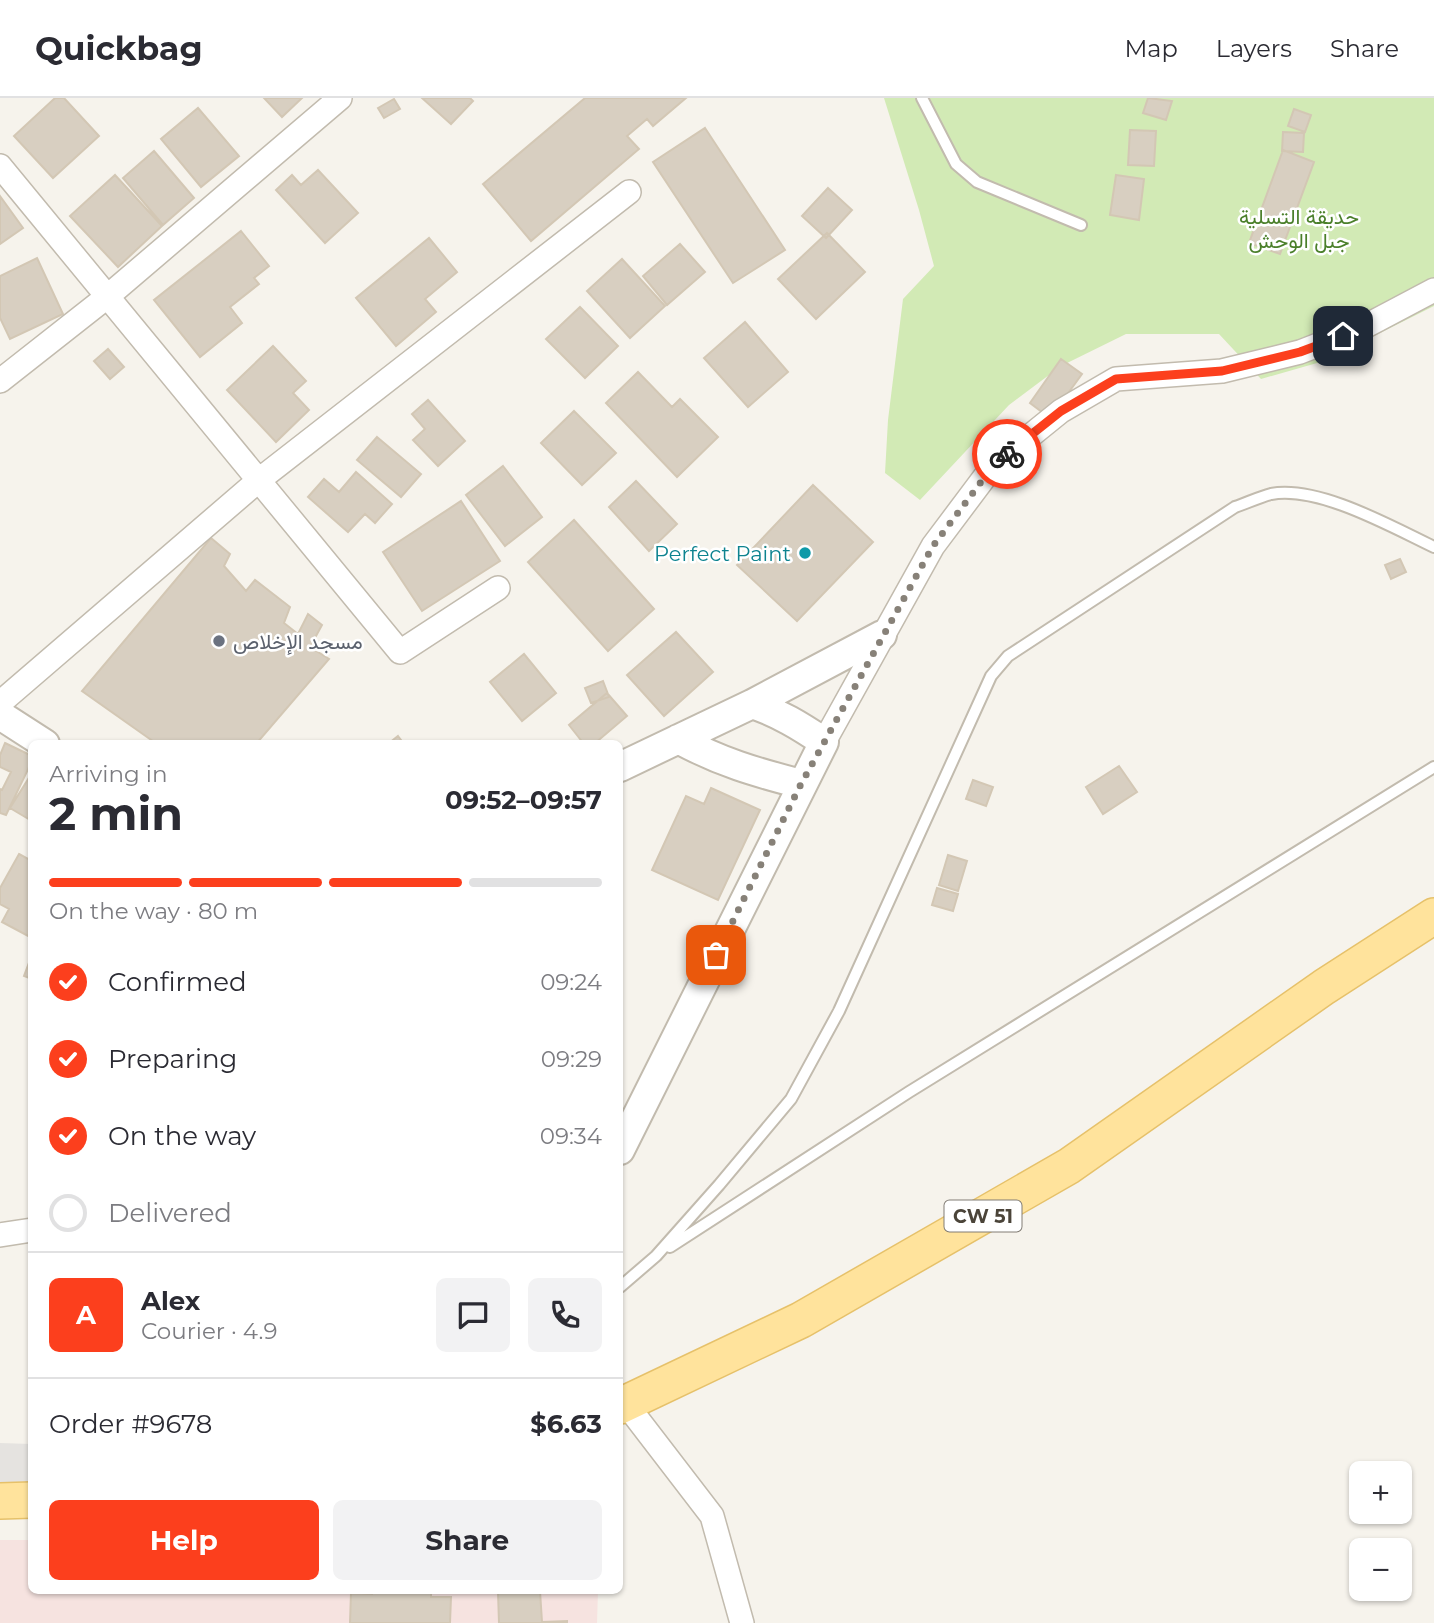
<!DOCTYPE html>
<html lang="en">
<head>
<meta charset="utf-8">
<style>
  body { margin:0; font-family:Montserrat,Vazirmatn,sans-serif; background:#f2f2f3; color:#2b2b33; height:100vh; display:flex; flex-direction:column; font-size:26px; white-space:nowrap }
  * { box-sizing:border-box; margin:0 }
  p { font-size:23px; color:#7c7c81 }
  .icon { flex:none; width:38px; height:38px; fill:none; stroke:currentColor; stroke-width:2; stroke-linecap:round; stroke-linejoin:round }
  .map { position:relative; flex:1; overflow:hidden }
  .sheet { position:absolute; left:28px; top:642px; width:595px; height:854px; display:flex; flex-direction:column; background:#fff; border-radius:10px; box-shadow:0 2px 5px #0004 }
  .sheet>* { flex:none }
  .fabs { position:absolute; left:1349px; top:1363px; display:grid; gap:14px }
  .fabs a { display:grid; place-items:center; width:63px; height:63px; border-radius:10px; background:#fff; box-shadow:0 2px 5px #0004; font-size:35px }
  .pin { position:absolute; display:grid; place-items:center; width:60px; height:60px; color:#fff; margin:-30px; border-radius:14px; box-shadow:0 4px 10px #0006 }
  .courier { position:absolute; display:grid; place-items:center; width:70px; height:70px; margin:-35px; border:5px solid #fc3f1d; border-radius:50%; background:#fff; color:#222; box-shadow:0 2px 9px #0007 }
  .head em { font-style:normal; font-weight:700 }
  .head div { display:flex; flex-direction:column-reverse }
  .head { display:flex; align-items:center; justify-content:space-between; height:119px; padding:0 21px }
  h1 { font-size:46px; font-weight:700; line-height:52px }
  .bar { display:grid; grid-template-columns:repeat(4,1fr); gap:10px 7px; align-content:center; height:84px; padding:0 21px }
  .bar i { height:9px; border-radius:5px; background:#e1e1e2 }
  .bar .selected { background:#fc3f1d }
  .bar p { grid-column:span 4 }
  .line { display:flex; align-items:center; gap:18px; padding:0 21px; border-top:2px solid #e1e1e2 }
  .line div { flex:1 }
  .round { display:grid; place-items:center; flex:none; width:74px; height:74px; border-radius:10px; background:#f2f2f3 }
  ol { padding:0 21px; list-style:none }
  li { display:flex; align-items:center; gap:21px; height:77px }
  li p { margin-inline-start:auto }
  li .icon { padding:7px; border-radius:50%; background:#fc3f1d; color:#fff; stroke-width:4 }
  li:last-child { color:#7c7c81 }
  li i { width:38px; height:38px; border:4px solid #e1e1e2; border-radius:50% }
  .primary-button { display:flex; gap:14px; margin-top:auto; padding:14px 21px }
  .primary-button a { flex:1; height:80px; border-radius:10px; background:#fc3f1d; color:#fff; font-size:28px; font-weight:700; line-height:80px; text-align:center }
  .primary-button a+a { background:#f2f2f3; color:#2b2b33 }
  header { display:flex; align-items:center; gap:42px; box-sizing:border-box; height:98px; padding:0 35px; background:#fff; border-bottom:2px solid #e1e1e2 }
  header strong { font-size:33px }
  nav { display:flex; gap:38px; margin-inline-start:auto; font-size:24px }
  .map>svg:first-child { display:block }
</style>
</head>
<body>
<header>
<strong>Quickbag</strong>
<nav><a>Map</a><a>Layers</a><a>Share</a></nav>
</header>
<div class="map">
<svg width="1434" height="1525" viewBox="0 0 1434 1525">
  <rect width="100%" height="100%" fill="#f6f3ec"/>
  <path fill="#f6e3e0" d="M 0,1442 L 31,1442 L 32,1493 L 598,1493 L 597,1525 L 0,1525 Z"/>
  <path fill="#d2eab5" d="M 884,0 L 1434,0 L 1434,208 L 1324,263 L 1261,281 L 1219,236 L 1126,236 L 1061,268 L 1009,307 L 920,402 L 885,375 L 888,322 L 903,201 L 934,168 L 919,112 Z"/>
  <path fill="#e5e3e0" d="M 0,1345 L 31,1346 L 31,1391 L 0,1390 Z"/>
  <path fill="#d8cfc1" stroke="#d3c7b4" stroke-width="2" d="M 55,0 L 64,0 L 99,38 L 53,80 L 14,38 Z
    M 264,0 L 302,0 L 282,19 Z
    M 422,0 L 470,0 L 473,3 L 451,26 Z
    M 585,0 L 686,0 L 653,28 L 647,21 L 627,38 L 639,51 L 531,143 L 483,86 Z
    M 1148,0 L 1172,3 L 1166,22 L 1143,15 Z
    M 394,1 L 400,11 L 384,20 L 378,10 Z
    M 198,10 L 239,58 L 201,89 L 161,41 Z
    M 1294,11 L 1311,17 L 1305,34 L 1288,28 Z
    M 705,30 L 785,152 L 733,185 L 653,64 Z
    M 1130,32 L 1156,33 L 1154,68 L 1128,67 Z
    M 1283,34 L 1304,35 L 1303,54 L 1282,53 Z
    M 1283,52 L 1314,64 L 1280,156 L 1249,145 Z
    M 154,53 L 194,100 L 163,127 L 123,80 Z
    M 318,72 L 358,115 L 325,145 L 276,92 L 292,77 L 301,87 Z
    M 115,77 L 162,128 L 118,169 L 70,118 Z
    M 1116,77 L 1144,81 L 1139,122 L 1110,117 Z
    M 828,90 L 852,112 L 826,140 L 802,118 Z
    M 0,98 L 23,130 L 0,146 Z
    M 241,133 L 269,168 L 254,180 L 259,186 L 230,209 L 242,225 L 200,259 L 154,202 Z
    M 827,135 L 865,174 L 816,221 L 778,181 Z
    M 429,140 L 457,174 L 425,201 L 436,214 L 396,248 L 356,200 Z
    M 680,146 L 705,174 L 667,207 L 643,178 Z
    M 37,160 L 63,216 L 10,241 L 0,220 L 0,178 Z
    M 622,161 L 665,208 L 630,240 L 587,193 Z
    M 580,209 L 618,248 L 585,280 L 546,241 Z
    M 745,224 L 788,274 L 748,309 L 704,260 Z
    M 273,248 L 306,283 L 293,295 L 309,312 L 276,344 L 227,292 Z
    M 108,251 L 124,269 L 110,281 L 94,263 Z
    M 1061,261 L 1082,276 L 1050,320 L 1030,305 Z
    M 638,274 L 672,309 L 680,301 L 718,339 L 677,379 L 606,305 Z
    M 428,302 L 465,343 L 438,368 L 413,342 L 425,331 L 412,316 Z
    M 574,313 L 616,355 L 582,387 L 541,345 Z
    M 377,339 L 421,376 L 401,399 L 357,362 Z
    M 503,368 L 542,419 L 505,448 L 466,397 Z
    M 356,374 L 392,406 L 375,425 L 365,416 L 348,434 L 308,399 L 324,381 L 339,394 Z
    M 636,383 L 677,426 L 649,453 L 609,409 Z
    M 813,387 L 873,444 L 797,523 L 737,467 Z
    M 461,403 L 500,463 L 422,513 L 383,454 Z
    M 574,422 L 654,511 L 608,553 L 528,464 Z
    M 211,440 L 230,456 L 224,468 L 246,493 L 255,482 L 290,509 L 284,525 L 298,536 L 308,516 L 322,527 L 310,549 L 329,561 L 256,646 L 157,646 L 82,593 Z
    M 1400,461 L 1406,474 L 1391,481 L 1385,467 Z
    M 676,534 L 713,574 L 664,618 L 627,577 Z
    M 524,556 L 556,595 L 522,623 L 490,584 Z
    M 603,583 L 609,599 L 591,605 L 585,590 Z
    M 607,595 L 627,618 L 594,646 L 584,646 L 569,627 Z
    M 398,638 L 404,646 L 388,646 Z
    M 5,645 L 32,658 L 32,663 L 6,717 L 0,715 L 0,691 L 2,692 L 11,674 L 0,669 L 0,657 Z
    M 1119,668 L 1137,694 L 1103,716 L 1086,689 Z
    M 32,675 L 32,723 L 10,710 Z
    M 973,682 L 993,689 L 986,708 L 966,701 Z
    M 711,690 L 760,712 L 718,802 L 652,772 L 686,698 L 704,706 Z
    M 19,756 L 32,763 L 32,840 L 2,824 L 9,811 L 0,806 L 0,790 Z
    M 948,757 L 967,763 L 958,793 L 939,787 Z
    M 937,790 L 958,796 L 953,813 L 932,807 Z
    M 30,862 L 32,862 L 32,881 L 24,878 Z
    M 372,1493 L 431,1493 L 431,1499 L 451,1499 L 450,1525 L 350,1525 L 351,1495 L 372,1496 Z
    M 540,1493 L 542,1524 L 567,1523 L 567,1525 L 499,1525 L 498,1494 Z"/>
  <g fill="none" stroke-linecap="round" stroke-linejoin="round">
    <g stroke="#c2bbae" stroke-width="14">
      <path id="service" d="M 922,0 L 956,66 L 977,84 L 1081,127
        M 670,1149 L 909,994 L 1434,669
        M 620,1189 L 656,1158 L 719,1087 L 791,1001 L 839,913 L 991,578 L 1008,558 L 1235,409 C 1247,405 1259,399 1271,396 C 1318,387 1392,429 1434,449"/>
    </g>
    <g stroke="#c2bbae" stroke-width="26">
      <path id="minor" d="M 0,68 L 400,554 L 498,490
        M 0,283 L 108,198 L 340,0
        M 0,605 L 259,382 L 629,94
        M 824,644 L 933,448 L 993,368 L 1061,313 L 1116,281 L 1222,273 L 1300,254 L 1364,229 L 1434,192
        M 0,1137 L 32,1132
        M 626,1306 L 712,1418 L 742,1525"/>
    </g>
    <g stroke="#c2bbae" stroke-width="32">
      <path id="tertiary" d="M 752,606 L 882,537
        M 0,617 L 45,646
        M 678,641 C 720,664 755,674 801,686
        M 620,669 L 752,606 C 779,615 800,628 824,644 L 620,1052"/>
    </g>
    <g stroke="#e6c16a" stroke-width="38">
      <path id="primary" d="M 620,1308 L 801,1222 L 1069,1068 L 1324,889 L 1434,818
        M 0,1403 L 32,1402"/>
    </g>
    <use href="#service" stroke="#fff" stroke-width="10"/>
    <use href="#minor" stroke="#fff" stroke-width="23"/>
    <use href="#tertiary" stroke="#fff" stroke-width="28"/>
    <use href="#primary" stroke="#ffe39c" stroke-width="35"/>
  </g>
  <g fill="none" stroke-linecap="round" stroke-linejoin="round">
    <path stroke="#878178" stroke-width="7" stroke-dasharray="0 12.6" d="M 716,857 L 801,686 L 933,448 L 993,368 L 1007,356"/>
    <path stroke="#fc3f1d" stroke-width="9" d="M 1007,356 L 1061,313 L 1116,281 L 1222,273 L 1300,254 L 1343,238"/>
  </g>
  <circle fill="#0f9aa8" stroke="#fff" stroke-width="2.5" cx="805" cy="455" r="7"/>
  <circle fill="#6b7280" stroke="#fff" stroke-width="2.5" cx="219" cy="543" r="7"/>
  <g text-anchor="middle" dominant-baseline="central" stroke-width="5" stroke-linejoin="round" paint-order="stroke">
    <rect fill="#fff" stroke="#817c74" stroke-width="2" x="944.5" y="1102.5" width="77" height="31" rx="5"/>
    <g font-size="19" font-weight="bold" fill="#4b4439">
      <text x="983" y="1118">CW 51</text>
    </g>
    <g font-size="21" fill="#4a7f2a" stroke="#fff">
      <text x="1299" y="118">حديقة التسلية<tspan x="1299" dy="24">جبل الوحش</tspan></text>
    </g>
    <g font-size="21" fill="#0d838f" stroke="#fff" text-anchor="end">
      <text x="791" y="455">Perfect Paint</text>
    </g>
    <g font-size="21" fill="#5b616d" stroke="#fff" text-anchor="start">
      <text x="233" y="543">مسجد الإخلاص</text>
    </g>
  </g>
</svg>
<div class="fabs">
<a>+</a>
<a>−</a>
</div>
<div class="pin" style="left:716px;top:857px;background:#ea580c"><svg class="icon" aria-label="bag" viewBox="0 0 24 24"><path d="M5 8h14l-1 12H6zM9 8a3 3 0 0 1 6 0"/></svg></div>
<div class="pin" style="left:1343px;top:238px;background:#1f2937"><svg class="icon" aria-label="home" viewBox="0 0 24 24"><path d="M3 11l9-7 9 7M6 9v11h12V9"/></svg></div>
<div class="courier" style="left:1007px;top:356px"><svg class="icon" aria-label="bike" viewBox="0 0 24 24"><circle cx="6" cy="16" r="4"/><circle cx="18" cy="16" r="4"/><path d="M6 16l4-8h5l3 8M10 8l3 8H6M13 5h3"/></svg></div>
<section class="sheet">
<div class="head"><div><h1>2 min</h1><p>Arriving in</p></div><em>09:52–09:57</em></div>
<div class="bar"><i class="selected"></i><i class="selected"></i><i class="selected"></i><i></i><p>On the way · 80 m</p></div>
<ol>
<li><svg class="icon" aria-label="check" viewBox="0 0 24 24"><path d="M5 12l5 5 9-10"/></svg>Confirmed<p>09:24</p></li>
<li><svg class="icon" aria-label="check" viewBox="0 0 24 24"><path d="M5 12l5 5 9-10"/></svg>Preparing<p>09:29</p></li>
<li><svg class="icon" aria-label="check" viewBox="0 0 24 24"><path d="M5 12l5 5 9-10"/></svg>On the way<p>09:34</p></li>
<li><i></i>Delivered</li>
</ol>
<div class="line" style="height:126px"><b class="round" style="background:#fc3f1d;color:#fff">A</b><div><b>Alex</b><p>Courier · 4.9</p></div><a class="round"><svg class="icon" aria-label="chat" viewBox="0 0 24 24"><path d="M4 5h16v11H9l-5 4z"/></svg></a><a class="round"><svg class="icon" aria-label="phone" viewBox="0 0 24 24"><path d="M5 4h4l2 5-3 2q2 4 5 5l2-3 5 2v4C11 20 4 13 5 4z"/></svg></a></div>
<div class="line" style="height:91px"><div>Order #9678</div><b>$6.63</b></div>
<div class="primary-button"><a>Help</a><a>Share</a></div>
</section>
</div>
</body>
</html>
